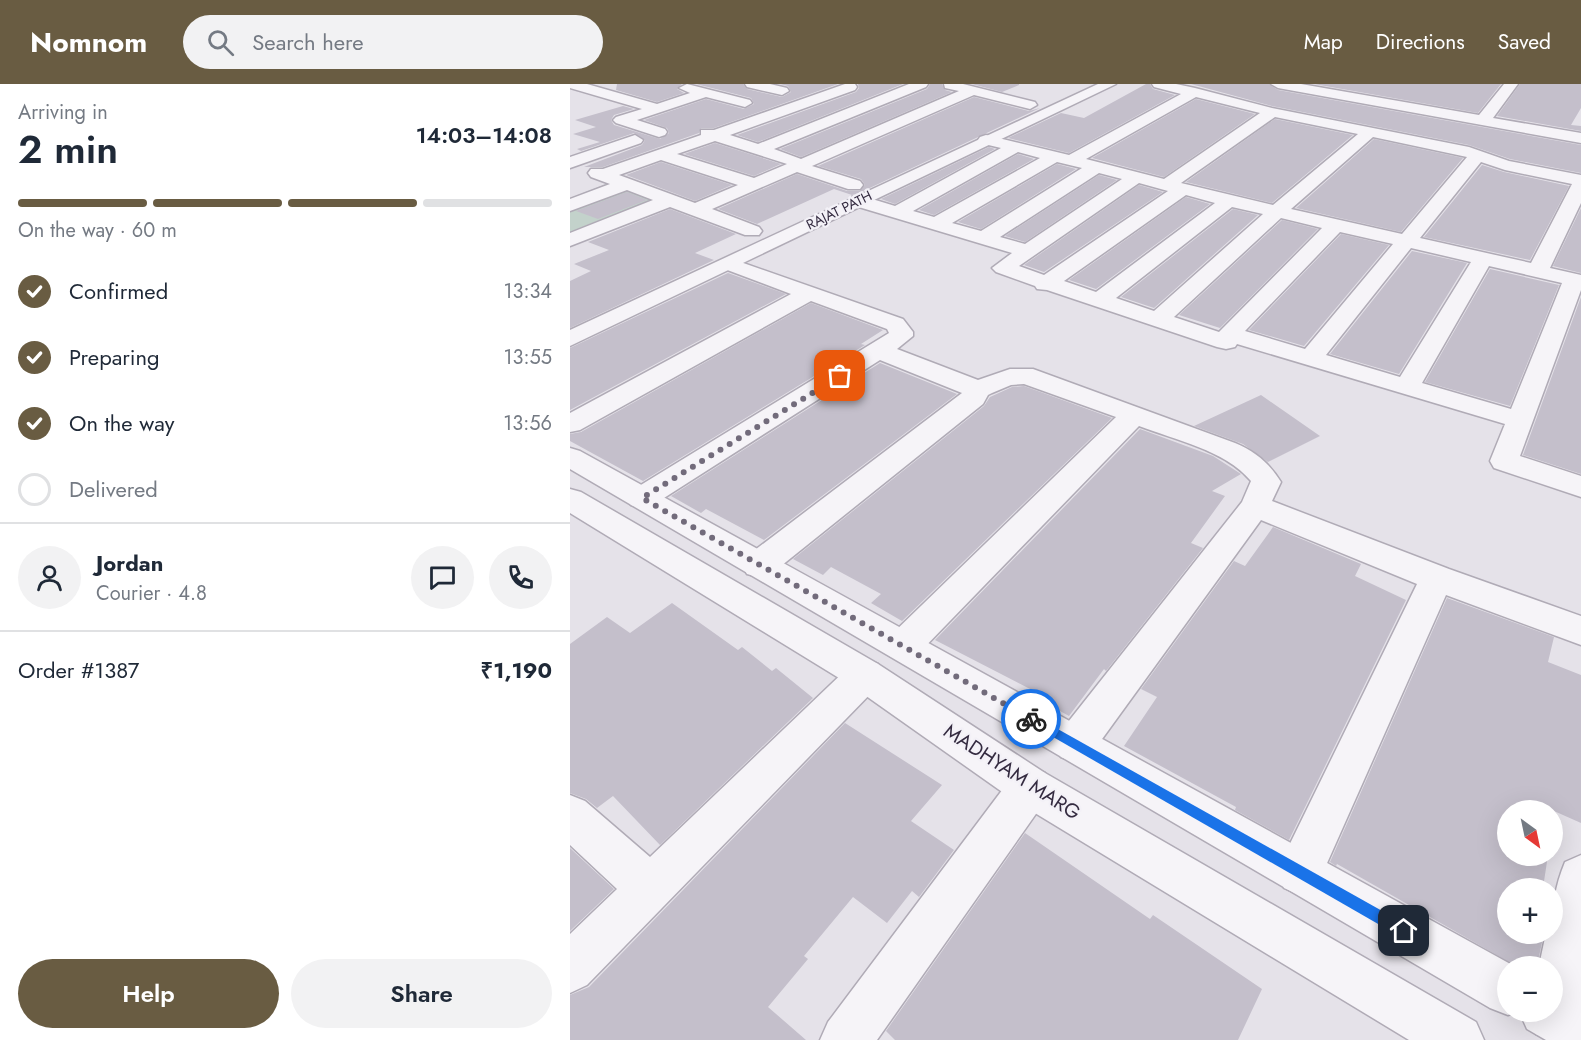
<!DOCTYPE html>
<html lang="en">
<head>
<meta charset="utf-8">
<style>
  body { margin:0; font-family:Jost,sans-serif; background:#f2f2f3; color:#1f2937; height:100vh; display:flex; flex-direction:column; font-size:22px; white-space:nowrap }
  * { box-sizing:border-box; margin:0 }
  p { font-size:20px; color:#747a83 }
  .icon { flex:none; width:33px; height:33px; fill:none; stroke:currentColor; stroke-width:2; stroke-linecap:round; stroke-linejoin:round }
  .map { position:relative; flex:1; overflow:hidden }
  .drawer { display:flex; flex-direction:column; background:#fff; width:570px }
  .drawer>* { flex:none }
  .needle { width:39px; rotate:147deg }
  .fabs { position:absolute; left:927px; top:716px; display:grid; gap:12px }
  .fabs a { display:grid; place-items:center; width:66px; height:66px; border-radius:50%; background:#fff; box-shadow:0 6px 24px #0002; font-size:30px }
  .pin { position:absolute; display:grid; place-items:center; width:51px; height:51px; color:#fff; margin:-26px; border-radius:12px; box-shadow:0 3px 9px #0006 }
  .courier { position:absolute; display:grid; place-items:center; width:60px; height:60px; margin:-30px; border:4px solid #1a73e8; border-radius:50%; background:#fff; color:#222; box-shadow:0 2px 8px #0007 }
  .headline em { font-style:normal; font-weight:600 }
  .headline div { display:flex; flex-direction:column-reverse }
  .headline { display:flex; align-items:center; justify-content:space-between; height:102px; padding:0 18px }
  h1 { font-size:39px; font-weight:600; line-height:45px }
  .bar { display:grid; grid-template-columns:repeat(4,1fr); gap:9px 6px; align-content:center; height:72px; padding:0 18px }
  .bar i { height:8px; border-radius:4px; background:#e0e1e3 }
  .bar .on { background:#695c42 }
  .bar p { grid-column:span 4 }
  .line { display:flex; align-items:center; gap:15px; padding:0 18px; border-top:2px solid #e0e1e3 }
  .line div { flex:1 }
  .round { display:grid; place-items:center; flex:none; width:63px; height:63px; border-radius:32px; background:#f2f2f3 }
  ol { padding:0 18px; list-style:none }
  li { display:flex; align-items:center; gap:18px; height:66px }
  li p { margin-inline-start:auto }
  li .icon { padding:6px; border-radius:50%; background:#695c42; color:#fff; stroke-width:4 }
  li:last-child { color:#747a83 }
  li i { width:33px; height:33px; border:3px solid #e0e1e3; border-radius:50% }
  .primary-button { display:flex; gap:12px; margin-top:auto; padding:12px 18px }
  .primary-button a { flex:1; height:69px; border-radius:36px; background:#695c42; color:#fff; font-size:24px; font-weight:600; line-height:69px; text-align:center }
  .primary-button a+a { background:#f2f2f3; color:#1f2937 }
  header { display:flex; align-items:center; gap:36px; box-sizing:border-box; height:84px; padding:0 30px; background:#695c42; color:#fff }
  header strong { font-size:28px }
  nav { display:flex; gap:33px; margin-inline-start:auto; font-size:21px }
  .search { width:420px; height:54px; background:#f2f2f3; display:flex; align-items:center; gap:15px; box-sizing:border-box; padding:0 21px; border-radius:33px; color:#747a83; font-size:22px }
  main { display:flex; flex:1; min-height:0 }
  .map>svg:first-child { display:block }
</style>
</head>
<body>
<header>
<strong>Nomnom</strong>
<div class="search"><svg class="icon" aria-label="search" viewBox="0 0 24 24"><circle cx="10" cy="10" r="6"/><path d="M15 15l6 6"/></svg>Search here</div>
<nav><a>Map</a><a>Directions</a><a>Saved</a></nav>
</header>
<main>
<section class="drawer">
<div class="headline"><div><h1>2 min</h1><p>Arriving in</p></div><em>14:03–14:08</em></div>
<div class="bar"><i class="on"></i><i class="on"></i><i class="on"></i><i></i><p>On the way · 60 m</p></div>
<ol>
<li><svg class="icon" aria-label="check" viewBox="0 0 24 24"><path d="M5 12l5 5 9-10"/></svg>Confirmed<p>13:34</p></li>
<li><svg class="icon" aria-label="check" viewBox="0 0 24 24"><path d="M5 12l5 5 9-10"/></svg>Preparing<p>13:55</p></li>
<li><svg class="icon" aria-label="check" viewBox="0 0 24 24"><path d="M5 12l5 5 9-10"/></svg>On the way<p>13:56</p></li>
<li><i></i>Delivered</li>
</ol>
<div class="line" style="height:108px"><a class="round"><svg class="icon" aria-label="person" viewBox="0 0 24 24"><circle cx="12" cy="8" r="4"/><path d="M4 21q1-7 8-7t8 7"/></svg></a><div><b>Jordan</b><p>Courier · 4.8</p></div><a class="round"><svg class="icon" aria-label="chat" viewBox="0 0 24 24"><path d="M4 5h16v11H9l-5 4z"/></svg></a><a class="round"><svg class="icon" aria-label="phone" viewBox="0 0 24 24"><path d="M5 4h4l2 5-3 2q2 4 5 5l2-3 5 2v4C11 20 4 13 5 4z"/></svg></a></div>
<div class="line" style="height:78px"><div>Order #1387</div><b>₹1,190</b></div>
<div class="primary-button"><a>Help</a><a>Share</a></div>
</section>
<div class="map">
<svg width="1011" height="956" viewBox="0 0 1011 956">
  <rect width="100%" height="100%" fill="#e5e2e9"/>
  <path fill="#c3d2cb" d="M 47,96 L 97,115 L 0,154 L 0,114 Z"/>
  <path fill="#c4bfcb" d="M 47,0 L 112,0 L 107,5 L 114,9 L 87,18 L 46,6 Z
    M 126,0 L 173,0 L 177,5 L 212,13 L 221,8 L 218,2 L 210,0 L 268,0 L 144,44 L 131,44 L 129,49 L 33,83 L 14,83 L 72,61 L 75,56 L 64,49 L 11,67 L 7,65 L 30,58 L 3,50 L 26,43 L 5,36 L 53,22 L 64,25 L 44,31 L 41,36 L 44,41 L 90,55 L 99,49 L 97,44 L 74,36 L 136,15 L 174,25 L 184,20 L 181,14 Z
    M 288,0 L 333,0 L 188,58 L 167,51 L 286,8 L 289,4 Z
    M 360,0 L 372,0 L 375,6 L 382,8 L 231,73 L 210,65 L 357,5 Z
    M 402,0 L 449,0 L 449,1 L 432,8 Z
    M 576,0 L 580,0 L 583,5 L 605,11 L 499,69 L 438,54 L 491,29 L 514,34 Z
    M 621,0 L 699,0 L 708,6 L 1011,61 L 1011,89 L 940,75 L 899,61 L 702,22 Z
    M 744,0 L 931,0 L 908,29 Z
    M 950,0 L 1011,0 L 1011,24 L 1001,41 L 1011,42 L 1011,47 L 927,32 Z
    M 404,13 L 459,27 L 470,24 L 289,109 L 282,111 L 264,105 L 187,140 L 148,125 L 227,90 L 277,107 L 290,107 L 295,101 L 291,95 L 248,82 Z
    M 626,15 L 685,30 L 594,93 L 522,74 Z
    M 705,35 L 783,51 L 702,119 L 616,98 Z
    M 804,55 L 893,74 L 831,148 L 726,124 Z
    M 145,59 L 211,80 L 184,92 L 114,70 Z
    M 419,63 L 425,65 L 325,120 L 311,115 Z
    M 448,70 L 464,75 L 364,131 L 349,126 Z
    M 91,78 L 162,101 L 125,117 L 56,91 Z
    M 487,80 L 506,85 L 411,145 L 388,138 Z
    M 912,81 L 934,88 L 999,102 L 960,176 L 854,153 Z
    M 529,91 L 547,96 L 455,158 L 435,152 Z
    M 569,101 L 593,108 L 474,188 L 454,181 Z
    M 57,108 L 77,116 L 28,135 L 6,127 Z
    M 616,113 L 640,120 L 526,205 L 499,196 Z
    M 1011,124 L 1011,189 L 983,182 Z
    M 100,125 L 166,150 L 125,169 L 144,176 L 0,244 L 0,197 L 21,187 L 4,180 L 39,166 L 18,158 Z
    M 663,125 L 688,131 L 584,224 L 551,213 Z
    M 712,136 L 748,145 L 650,244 L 609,231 Z
    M 771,150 L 819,161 L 734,262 L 679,246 Z
    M 842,167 L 897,179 L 829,290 L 760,270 Z
    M 920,185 L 989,201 L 940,322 L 855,298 Z
    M 158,189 L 216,210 L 0,326 L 0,264 Z
    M 1011,213 L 1011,390 L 953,371 Z
    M 241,219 L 313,246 L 291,260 L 295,261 L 73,397 L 0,357 L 0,350 L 11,348 Z
    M 310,279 L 387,310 L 194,456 L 136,425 L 131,429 L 101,412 Z
    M 454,302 L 542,334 L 332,537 L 301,519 L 311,510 L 261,483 L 253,491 L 223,475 L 414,322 L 420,313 L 442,303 Z
    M 691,311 L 750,352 L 698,378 L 673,360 L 624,342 Z
    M 570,345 L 643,372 L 671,390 L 642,407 L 655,412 L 621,459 L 633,464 L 536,587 L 534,585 L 499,632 L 461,611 L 464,607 L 365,556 Z
    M 703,443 L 791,480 L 785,492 L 836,516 L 719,756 L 665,726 L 666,723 L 554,662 L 587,613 L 571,605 L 664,477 L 675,482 Z
    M 877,514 L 984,553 L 978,578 L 1011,591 L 1011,739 L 984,727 L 982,740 L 982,726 L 938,726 L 938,771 L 978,771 L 973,804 L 938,804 L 938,849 L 974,849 L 967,882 L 946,882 L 767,780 L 766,782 L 760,778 Z
    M 102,519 L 168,566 L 172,563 L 202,587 L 206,584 L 243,614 L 90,761 L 43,712 L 27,724 L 16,715 L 0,709 L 0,560 L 37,533 L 60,549 Z
    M 275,639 L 372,701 L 341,737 L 384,766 L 349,813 L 342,807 L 317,839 L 283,813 L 234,872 L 238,875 L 198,923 L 236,956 L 0,956 L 0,911 L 19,903 Z
    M 455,749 L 580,835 L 583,831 L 692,905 L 668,956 L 325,956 L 316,947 Z
    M 0,764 L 44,805 L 0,847 Z"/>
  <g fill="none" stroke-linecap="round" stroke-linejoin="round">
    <g stroke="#b0abb6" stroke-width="3">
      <path id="minor" d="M 0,0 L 17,0 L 87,20 L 120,9 L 109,4 L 117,0 L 180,16 L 182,19 L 175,23 L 136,13 L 67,36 L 95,45 L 97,48 L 95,51 L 89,53 L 46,39 L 43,36 L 46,33 L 72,25 L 0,4 Z
        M 175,0 L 200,0 L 217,4 L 219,7 L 212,11 L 177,3 Z
        M 275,0 L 285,0 L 287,3 L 285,6 L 160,51 L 188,60 L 339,0 L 358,0 L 356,3 L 204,65 L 231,75 L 389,7 L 375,4 L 374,0 L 393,0 L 465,18 L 467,21 L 460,25 L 404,11 L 242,82 L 290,97 L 293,101 L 290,105 L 278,105 L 227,88 L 142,125 L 189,143 L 192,147 L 189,151 L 175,151 L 100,123 L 0,162 L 0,149 L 83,116 L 57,106 L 0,127 L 0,115 L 40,100 L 21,93 L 18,89 L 21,85 L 33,85 L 131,51 L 131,46 L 144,46 ZM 145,57 L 214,79 L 217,80 L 184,94 L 107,70 ZM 91,76 L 168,101 L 125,119 L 49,91 Z
        M 582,0 L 606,0 L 625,4 L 702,24 L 899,63 L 939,77 L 1011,91 L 1011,119 L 980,184 L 1011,191 L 1011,206 L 950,372 L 1011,392 L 1011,413 L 924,384 L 920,377 L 935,340 L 667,260 L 665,263 L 656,265 L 647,263 L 477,206 L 467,205 L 465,202 L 426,188 L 422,184 L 442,169 L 282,121 L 280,117 L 282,113 L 289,111 L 325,122 L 431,64 L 410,59 L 408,56 L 410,53 L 416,51 L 499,71 L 611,10 L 584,3 ZM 626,13 L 690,29 L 594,95 L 516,75 ZM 705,33 L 788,50 L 703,121 L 611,99 ZM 803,53 L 897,73 L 832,150 L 721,125 ZM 448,68 L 470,74 L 364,133 L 343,127 ZM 487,78 L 512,84 L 411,147 L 382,139 ZM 911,78 L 935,86 L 1002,100 L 961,179 L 850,154 ZM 529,89 L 552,95 L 455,160 L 430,153 ZM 569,99 L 598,107 L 474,191 L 449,182 ZM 616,111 L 645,119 L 526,208 L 494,197 ZM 662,123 L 693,130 L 584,227 L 546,214 ZM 711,134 L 752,144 L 649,248 L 604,233 ZM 770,148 L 823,160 L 735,265 L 675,247 ZM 841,164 L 901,178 L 830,293 L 756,271 ZM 919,182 L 992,199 L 941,325 L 852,299 Z
        M 701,0 L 731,0 L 909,31 L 934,0 L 948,0 L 923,34 L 1011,49 L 1011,59 L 708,4 Z
        M 65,51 L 73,56 L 71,59 L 0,84 L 0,73 Z
        M 159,174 L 333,235 L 343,248 L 343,252 L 327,265 L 408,296 L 440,285 L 463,285 L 665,359 C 686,368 699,379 711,398 L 702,417 L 879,485 L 1011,532 L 1011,561 L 876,511 L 746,804 L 730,811 L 714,804 L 707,788 L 714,772 L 847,500 L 691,436 L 519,673 L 505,678 L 491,673 L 485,660 L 491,647 L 672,418 L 681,397 C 655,366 605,356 569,342 L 346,572 L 333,577 L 320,572 L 315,562 L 320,552 L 546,333 L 454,300 L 441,301 L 422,309 L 418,311 L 413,320 L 201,490 L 189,493 L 177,490 L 172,481 L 177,472 L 392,309 L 310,276 L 83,421 L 72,424 L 61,421 L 57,414 L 61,407 L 319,249 L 317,245 L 241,217 L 10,346 L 0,348 L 0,329 L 221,210 L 152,184 L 149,180 L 152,176 Z
        M 295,575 L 308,580 L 314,591 L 308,602 L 17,901 L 0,909 L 0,850 L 47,805 L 0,761 L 0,711 L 15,717 L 80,773 L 282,580 Z
        M 460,683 L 475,689 L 481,703 L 475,717 L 307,956 L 250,956 L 258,938 L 445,689 Z
        M 1011,771 L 1011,924 L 1002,950 C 987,956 981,956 966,950 L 958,932 L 959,927 L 982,927 L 982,882 L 969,882 L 976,849 L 982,849 C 982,823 985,802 995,778 Z"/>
    </g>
    <g stroke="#b0abb6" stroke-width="3">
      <path id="tertiary" d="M 528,0 L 546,0 L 0,262 L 0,246 Z
        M 0,364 L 10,367 L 944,882 L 938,882 L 938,927 L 948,927 L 938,931 L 920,924 L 0,385 Z
        M 0,405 L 11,408 L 308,580 L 475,689 L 906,938 L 914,956 L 839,956 L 445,717 L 282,602 L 0,429 Z
        M 982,905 L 1011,919 L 1011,956 L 976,956 L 957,945 L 949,927 L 982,927 Z"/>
    </g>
    <use href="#minor" fill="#f6f4f8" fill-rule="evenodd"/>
    <use href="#tertiary" fill="#f6f4f8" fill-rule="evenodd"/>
  </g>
  <path fill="#1a73e8" d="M 461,630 L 839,842 L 841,847 L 839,852 L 834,854 L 829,852 L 457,638 L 455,635 Z"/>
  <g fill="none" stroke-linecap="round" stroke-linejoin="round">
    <path stroke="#726b7b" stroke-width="6" stroke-dasharray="0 10.8" d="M 270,292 L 72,414 L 461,635"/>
  </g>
  <g text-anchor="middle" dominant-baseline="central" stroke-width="4.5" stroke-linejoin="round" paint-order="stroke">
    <g font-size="14" fill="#342b40" stroke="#f3f1f7">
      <text transform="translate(269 126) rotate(-26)">RAJAT PATH</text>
    </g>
    <g font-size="20" fill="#342b40" stroke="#f3f1f7">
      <text transform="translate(442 688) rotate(33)">MADHYAM MARG</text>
    </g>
  </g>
</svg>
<div class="fabs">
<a><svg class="needle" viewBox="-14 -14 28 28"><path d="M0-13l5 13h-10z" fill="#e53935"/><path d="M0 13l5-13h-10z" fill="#747a83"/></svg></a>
<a>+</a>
<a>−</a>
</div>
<div class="pin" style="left:270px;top:292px;background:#ea580c"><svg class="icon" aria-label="bag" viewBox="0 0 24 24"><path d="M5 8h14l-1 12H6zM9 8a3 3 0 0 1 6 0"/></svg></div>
<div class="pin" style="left:834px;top:847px;background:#1f2937"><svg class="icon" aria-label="home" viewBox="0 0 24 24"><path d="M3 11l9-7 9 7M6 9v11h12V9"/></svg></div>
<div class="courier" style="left:461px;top:635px"><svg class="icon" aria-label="bike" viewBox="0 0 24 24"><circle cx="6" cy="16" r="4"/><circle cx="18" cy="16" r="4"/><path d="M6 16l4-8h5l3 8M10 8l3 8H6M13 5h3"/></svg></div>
</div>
</main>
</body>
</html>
